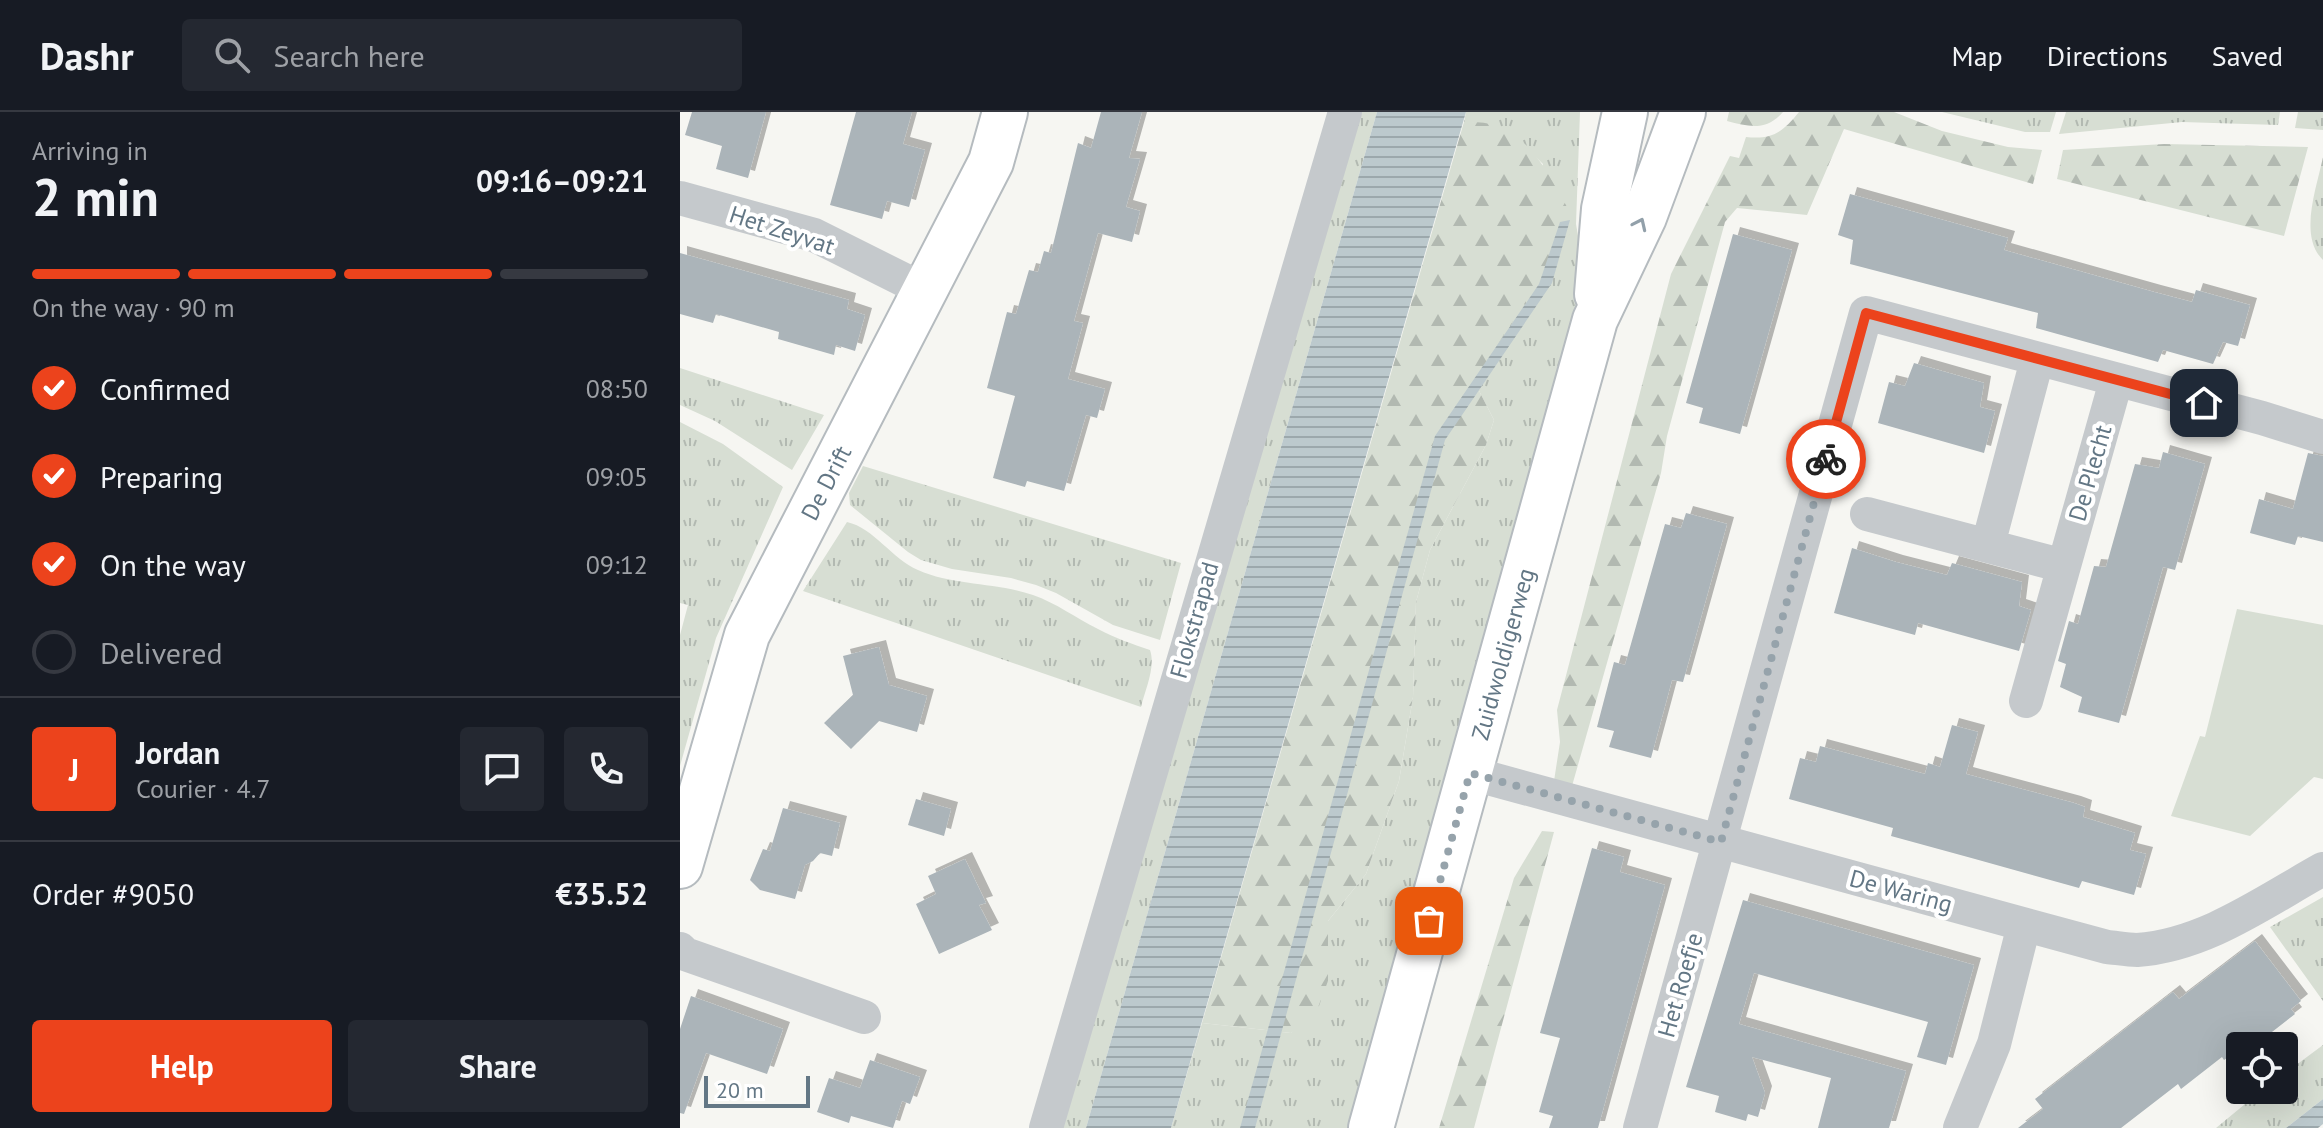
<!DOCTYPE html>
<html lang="en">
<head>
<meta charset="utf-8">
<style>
  body { margin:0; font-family:"PT Sans",sans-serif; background:#242831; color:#f1f3f6; height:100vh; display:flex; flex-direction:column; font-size:30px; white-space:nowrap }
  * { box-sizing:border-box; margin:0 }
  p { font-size:26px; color:#9ea1a6 }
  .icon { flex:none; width:44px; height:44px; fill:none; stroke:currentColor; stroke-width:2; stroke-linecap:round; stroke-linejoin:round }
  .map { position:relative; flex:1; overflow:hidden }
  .details { display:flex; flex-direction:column; background:#171b24; width:680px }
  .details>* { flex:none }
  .tools { position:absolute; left:1546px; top:920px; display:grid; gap:16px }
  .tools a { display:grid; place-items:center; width:72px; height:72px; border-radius:8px; background:#171b24; box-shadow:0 8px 32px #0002; font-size:40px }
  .scale { position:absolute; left:24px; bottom:20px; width:106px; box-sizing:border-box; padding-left:8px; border:4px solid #637785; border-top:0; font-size:22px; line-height:28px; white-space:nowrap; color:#637785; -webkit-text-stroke:6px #fff; paint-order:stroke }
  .pin { position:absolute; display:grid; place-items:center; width:68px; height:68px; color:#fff; margin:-34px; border-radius:16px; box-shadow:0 4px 12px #0006 }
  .courier { position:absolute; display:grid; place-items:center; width:80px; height:80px; margin:-40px; border:6px solid #ec431c; border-radius:50%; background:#fff; color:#222; box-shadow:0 2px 10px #0007 }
  .summary em { font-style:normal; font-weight:700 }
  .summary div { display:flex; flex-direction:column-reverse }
  .summary { display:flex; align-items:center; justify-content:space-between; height:136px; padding:0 32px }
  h1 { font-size:52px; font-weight:700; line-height:60px }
  .bar { display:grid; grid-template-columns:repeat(4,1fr); gap:12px 8px; align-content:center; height:96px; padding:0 32px }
  .bar i { height:10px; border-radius:6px; background:#363941 }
  .bar .on { background:#ec431c }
  .bar p { grid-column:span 4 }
  .line { display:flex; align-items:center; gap:20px; padding:0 32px; border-top:2px solid #363941 }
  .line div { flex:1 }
  .round { display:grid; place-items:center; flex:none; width:84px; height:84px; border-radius:8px; background:#242831 }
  ol { padding:0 32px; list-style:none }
  li { display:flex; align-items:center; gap:24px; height:88px }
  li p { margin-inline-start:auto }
  li .icon { padding:8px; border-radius:50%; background:#ec431c; color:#fff; stroke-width:4 }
  li:last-child { color:#9ea1a6 }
  li i { width:44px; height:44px; border:4px solid #363941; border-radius:50% }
  .primary-button { display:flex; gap:16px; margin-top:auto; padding:16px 32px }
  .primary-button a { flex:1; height:92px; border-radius:8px; background:#ec431c; color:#fff; font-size:32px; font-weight:700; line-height:92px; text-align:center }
  .primary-button a+a { background:#242831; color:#f1f3f6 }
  header { display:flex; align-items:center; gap:48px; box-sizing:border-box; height:112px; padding:0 40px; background:#171b24; border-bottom:2px solid #363941 }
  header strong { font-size:38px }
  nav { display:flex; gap:44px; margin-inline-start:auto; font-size:28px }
  .search { width:560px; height:72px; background:#242831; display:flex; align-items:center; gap:20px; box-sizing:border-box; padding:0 28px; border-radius:8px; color:#9ea1a6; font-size:30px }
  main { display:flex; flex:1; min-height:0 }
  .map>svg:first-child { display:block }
</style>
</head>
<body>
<header>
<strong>Dashr</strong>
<div class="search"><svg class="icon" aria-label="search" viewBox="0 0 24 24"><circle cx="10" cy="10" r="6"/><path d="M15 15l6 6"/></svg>Search here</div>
<nav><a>Map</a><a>Directions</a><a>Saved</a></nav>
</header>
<main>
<section class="details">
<div class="summary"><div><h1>2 min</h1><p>Arriving in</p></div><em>09:16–09:21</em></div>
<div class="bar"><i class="on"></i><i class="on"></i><i class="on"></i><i></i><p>On the way · 90 m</p></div>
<ol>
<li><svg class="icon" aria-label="check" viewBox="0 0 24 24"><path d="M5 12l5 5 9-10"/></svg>Confirmed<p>08:50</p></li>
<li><svg class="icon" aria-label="check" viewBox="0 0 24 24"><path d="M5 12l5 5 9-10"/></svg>Preparing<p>09:05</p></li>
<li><svg class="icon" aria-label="check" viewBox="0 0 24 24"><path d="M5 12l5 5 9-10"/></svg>On the way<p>09:12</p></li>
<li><i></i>Delivered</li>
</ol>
<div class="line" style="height:144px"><b class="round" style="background:#ec431c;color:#fff">J</b><div><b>Jordan</b><p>Courier · 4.7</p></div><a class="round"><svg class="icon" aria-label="chat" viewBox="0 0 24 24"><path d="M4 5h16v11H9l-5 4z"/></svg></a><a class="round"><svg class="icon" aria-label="phone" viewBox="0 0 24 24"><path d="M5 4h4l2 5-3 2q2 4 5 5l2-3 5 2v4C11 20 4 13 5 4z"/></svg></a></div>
<div class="line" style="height:104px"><div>Order #9050</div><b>€35.52</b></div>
<div class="primary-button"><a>Help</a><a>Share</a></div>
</section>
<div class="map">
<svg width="1643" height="1016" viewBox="0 0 1643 1016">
  <defs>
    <pattern id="grass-tufts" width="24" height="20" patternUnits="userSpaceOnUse" patternTransform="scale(2)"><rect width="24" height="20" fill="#d7ded3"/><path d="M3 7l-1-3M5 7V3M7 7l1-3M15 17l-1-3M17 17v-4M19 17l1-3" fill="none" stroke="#b2b9b1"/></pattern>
    <pattern id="forest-firs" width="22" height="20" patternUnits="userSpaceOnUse" patternTransform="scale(2)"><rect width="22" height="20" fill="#d7ded3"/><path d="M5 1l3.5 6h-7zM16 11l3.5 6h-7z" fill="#b2b9b1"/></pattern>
    <pattern id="water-rules" width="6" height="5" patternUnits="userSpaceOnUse" patternTransform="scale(2)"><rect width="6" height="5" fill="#bcc9cd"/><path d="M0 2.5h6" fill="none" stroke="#9ca8ac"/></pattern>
    <filter id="shadow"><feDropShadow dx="7" dy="-7" stdDeviation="0" flood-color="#0004"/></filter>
  </defs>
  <rect width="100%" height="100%" fill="#f6f6f2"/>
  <path fill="url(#grass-tufts)" d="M 674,0 L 697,0 L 406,1016 L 378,1016 Z
    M 786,0 L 900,0 L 896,112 L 906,171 L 667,1016 L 491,1016 L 522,911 L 611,921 L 648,869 L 648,809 L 686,762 L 719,669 L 733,585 L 736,490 L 750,438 L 806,333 L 814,308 L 794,269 L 863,52 C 833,23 828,13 784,10 Z
    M 1262,0 L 1376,0 L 1370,20 L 1345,20 Z
    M 1386,0 L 1600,0 L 1598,13 L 1502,10 L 1379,22 Z
    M 1618,0 L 1643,0 L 1643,18 L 1615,16 Z
    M 1643,45 L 1643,148 C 1618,124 1637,75 1643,45 Z
    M 0,256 L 144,303 L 112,358 L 35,309 L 0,293 Z
    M 0,310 L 43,332 L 103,375 L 36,526 L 0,654 L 0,523 L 8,493 L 0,491 Z
    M 183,354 L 501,451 L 480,528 L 433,513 L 376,481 L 356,473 L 331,466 L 272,457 L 241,448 L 228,440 L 170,393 L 169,381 Z
    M 167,410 C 194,416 212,447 238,458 C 274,474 315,470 353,483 C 376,491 396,506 418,517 C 435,526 452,532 470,538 C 476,555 465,578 461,595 L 123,479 Z
    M 1643,785 L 1643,889 L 1590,815 Z
    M 1643,933 L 1643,987 L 1606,1016 L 1536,1016 L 1582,978 L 1604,978 L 1604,962 Z"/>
  <path fill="url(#forest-firs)" d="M 1049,0 L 1103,0 C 1086,19 1070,15 1047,9 Z
    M 1119,0 L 1214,0 L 1262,19 L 1328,35 L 1362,38 L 1353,72 L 1164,17 L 1127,103 L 1057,96 L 1045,110 L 987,324 L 981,361 L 892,674 L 874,669 L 880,630 L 877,598 L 991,162 L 1050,44 L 1059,46 L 1066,25 C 1092,28 1103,20 1119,0 Z
    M 784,10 C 792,10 802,10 810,12 C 853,21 877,77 896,112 L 794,269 L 814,308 L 806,333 L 750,438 L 736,490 L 733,585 L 719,669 L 686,762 L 648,809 L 648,869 L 637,898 L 611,921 L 522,911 Z
    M 1484,32 L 1628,35 L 1604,124 L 1377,67 L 1383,38 Z
    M 862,719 L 874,720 L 794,1016 L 759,1016 L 834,766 Z"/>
  <path fill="#d7ded3" d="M 1557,497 L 1643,513 L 1643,667 L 1634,665 L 1570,724 L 1491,704 L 1520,624 L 1525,625 Z"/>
  <path fill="url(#water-rules)" d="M 697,0 L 786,0 L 491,1016 L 406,1016 Z
    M 890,108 L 872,171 L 765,328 L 575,1016 L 560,1016 L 755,324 L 859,172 L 880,110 Z
    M 1643,987 L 1643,1012 L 1638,1016 L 1606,1016 Z"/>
  <path fill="#abb4b9" filter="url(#shadow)" d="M 12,0 L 86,0 L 68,66 L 36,57 L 42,34 L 5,23 Z
    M 176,0 L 232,0 L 223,32 L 245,38 L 229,95 L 207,89 L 202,107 L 150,93 Z
    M 421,0 L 462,0 L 449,46 L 460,47 L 446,95 L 460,99 L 452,130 L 418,121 L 394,209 L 403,211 L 388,267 L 425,277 L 417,306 L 406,303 L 384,379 L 347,369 L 345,375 L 313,366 L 335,284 L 307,276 L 327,200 L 336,202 L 349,158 L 358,160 L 364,139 L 371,141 L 398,31 L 411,36 Z
    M 1170,82 L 1328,126 L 1324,138 L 1474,180 L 1512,190 L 1516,178 L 1570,193 L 1558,234 L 1543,230 L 1533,252 L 1483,238 L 1478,250 L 1356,216 L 1358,201 L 1170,152 L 1173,128 L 1158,123 Z
    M 1053,122 L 1112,138 L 1060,322 L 1019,311 L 1023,296 L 1006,291 Z
    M 0,141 L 169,188 L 167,197 L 185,203 L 175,239 L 156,233 L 154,243 L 98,227 L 99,220 L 36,202 L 33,211 L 0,202 Z
    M 1234,251 L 1304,271 L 1300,295 L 1315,299 L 1304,341 L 1198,311 L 1209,270 L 1225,274 Z
    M 1483,340 L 1525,352 L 1495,458 L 1483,455 L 1439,611 L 1398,600 L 1402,585 L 1380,575 L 1386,552 L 1378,549 L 1389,509 L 1398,512 L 1414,454 L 1426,455 L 1455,352 L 1479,356 Z
    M 1628,341 L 1643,344 L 1643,430 L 1618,424 L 1615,433 L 1570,421 L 1579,387 L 1613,397 Z
    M 1006,401 L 1047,412 L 1003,570 L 992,568 L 971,646 L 929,635 L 934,619 L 917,615 L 934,550 L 945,553 L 985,412 L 1001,416 Z
    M 1172,436 L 1216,450 L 1267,463 L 1272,451 L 1342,470 L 1339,494 L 1351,498 L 1339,539 L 1238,511 L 1235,523 L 1154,501 Z
    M 199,535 L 209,573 L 247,584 L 237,620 L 199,609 L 171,637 L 144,611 L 173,583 L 163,544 Z
    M 1272,613 L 1298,620 L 1286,662 L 1394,691 L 1405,695 L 1403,705 L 1455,721 L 1450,738 L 1466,742 L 1454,783 L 1402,769 L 1399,776 L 1295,747 L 1211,724 L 1213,716 L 1109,687 L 1120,646 L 1136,650 L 1140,634 L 1245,662 L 1248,651 L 1260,655 Z
    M 236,687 L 271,697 L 264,724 L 228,713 Z
    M 103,696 L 160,711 L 152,744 L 140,741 L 133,749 L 125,753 L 115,787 L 80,778 L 70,768 L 83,737 L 90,739 Z
    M 912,736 L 944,745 L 940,760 L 985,773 L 918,1016 L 869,1016 L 873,1004 L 859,1000 L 880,926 L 860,921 Z
    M 285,747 L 306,791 L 299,793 L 312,818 L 259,842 L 236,792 L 256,782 L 248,764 Z
    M 1063,788 L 1294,853 L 1266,953 L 1237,945 L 1248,910 L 1074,861 L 1059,912 L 1226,959 L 1209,1016 L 1138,1016 L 1151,966 L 1072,945 L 1085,981 L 1078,1005 L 1068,1002 L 1066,1009 L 1035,1000 L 1039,984 L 1006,975 Z
    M 1575,829 L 1621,889 L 1611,897 L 1615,902 L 1574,934 L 1560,934 L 1558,946 L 1554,941 L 1544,948 L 1542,945 L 1501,977 L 1498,972 L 1441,1016 L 1338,1016 L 1363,997 L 1355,987 L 1493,880 L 1499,887 Z
    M 11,884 L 103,917 L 87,962 L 26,941 L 4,1002 L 0,1001 L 0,917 Z
    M 190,948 L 240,965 L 230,992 L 222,989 L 213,1016 L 171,1004 L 169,1011 L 137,1000 L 149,966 L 180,976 Z"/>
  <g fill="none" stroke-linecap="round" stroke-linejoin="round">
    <g stroke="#b5bbbf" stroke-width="48">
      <g id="secondary">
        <path d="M 917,182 L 924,97 L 945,0"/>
        <path id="s1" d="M 0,754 L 67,523 L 311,50 L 325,0"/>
        <path id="s2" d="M 691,1016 L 915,208 L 964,105 L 1003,0"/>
      </g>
    </g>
    <path stroke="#c5c9cc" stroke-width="34" d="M 0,86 L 134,123 L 244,178
      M 1187,402 L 1384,454
      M 1308,433 L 1357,248
      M 1346,589 L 1436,269
      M 790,661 L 1427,835 C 1437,836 1448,838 1457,838 C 1526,833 1585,789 1643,757
      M 0,837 L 5,842 L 184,905
      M 366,1016 L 665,0
      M 960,1016 L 1186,201 L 1582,306 L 1643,325
      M 1280,1016 L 1314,932 L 1344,813"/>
    <use href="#secondary" stroke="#fff" stroke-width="44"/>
  </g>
  <defs><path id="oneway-chevron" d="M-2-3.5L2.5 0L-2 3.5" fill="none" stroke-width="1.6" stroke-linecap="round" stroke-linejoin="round" transform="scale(2)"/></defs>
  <use stroke="#92a0aa" href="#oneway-chevron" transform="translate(960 112) rotate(-65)"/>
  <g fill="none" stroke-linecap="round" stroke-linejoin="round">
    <path stroke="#96a3ab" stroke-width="8" stroke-dasharray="0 14.4" d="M 749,809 L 790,661 L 1041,730 L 1146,347"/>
    <path stroke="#ec431c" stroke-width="10" d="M 1146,347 L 1186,201 L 1524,291"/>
  </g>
  <g text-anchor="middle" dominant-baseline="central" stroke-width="8" stroke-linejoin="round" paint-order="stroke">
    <g font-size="24" fill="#637785" stroke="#fff">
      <text transform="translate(102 118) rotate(18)">Het Zeyvat</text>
      <text transform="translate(1410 361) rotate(-74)">De Plecht</text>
      <text stroke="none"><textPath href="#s1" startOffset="412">De Drift</textPath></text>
      <text transform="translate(514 508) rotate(-74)">Flokstrapad</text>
      <text stroke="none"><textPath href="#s2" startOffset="492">Zuidwoldigerweg</textPath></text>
      <text transform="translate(1221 779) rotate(15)">De Waring</text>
      <text transform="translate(1000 873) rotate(-74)">Het Roefje</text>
    </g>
  </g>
</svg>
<div class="tools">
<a><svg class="icon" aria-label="locate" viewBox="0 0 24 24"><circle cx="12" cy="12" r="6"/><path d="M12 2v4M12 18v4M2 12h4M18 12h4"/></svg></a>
</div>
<div class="scale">20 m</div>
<div class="pin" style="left:749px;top:809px;background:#ea580c"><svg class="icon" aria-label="bag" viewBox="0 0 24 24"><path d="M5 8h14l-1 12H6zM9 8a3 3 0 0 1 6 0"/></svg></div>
<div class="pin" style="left:1524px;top:291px;background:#1f2937"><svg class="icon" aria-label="home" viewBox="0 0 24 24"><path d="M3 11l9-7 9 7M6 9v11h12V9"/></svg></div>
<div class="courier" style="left:1146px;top:347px"><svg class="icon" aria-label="bike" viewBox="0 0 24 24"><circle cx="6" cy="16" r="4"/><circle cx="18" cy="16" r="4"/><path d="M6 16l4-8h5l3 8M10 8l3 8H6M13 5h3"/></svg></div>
</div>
</main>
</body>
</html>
